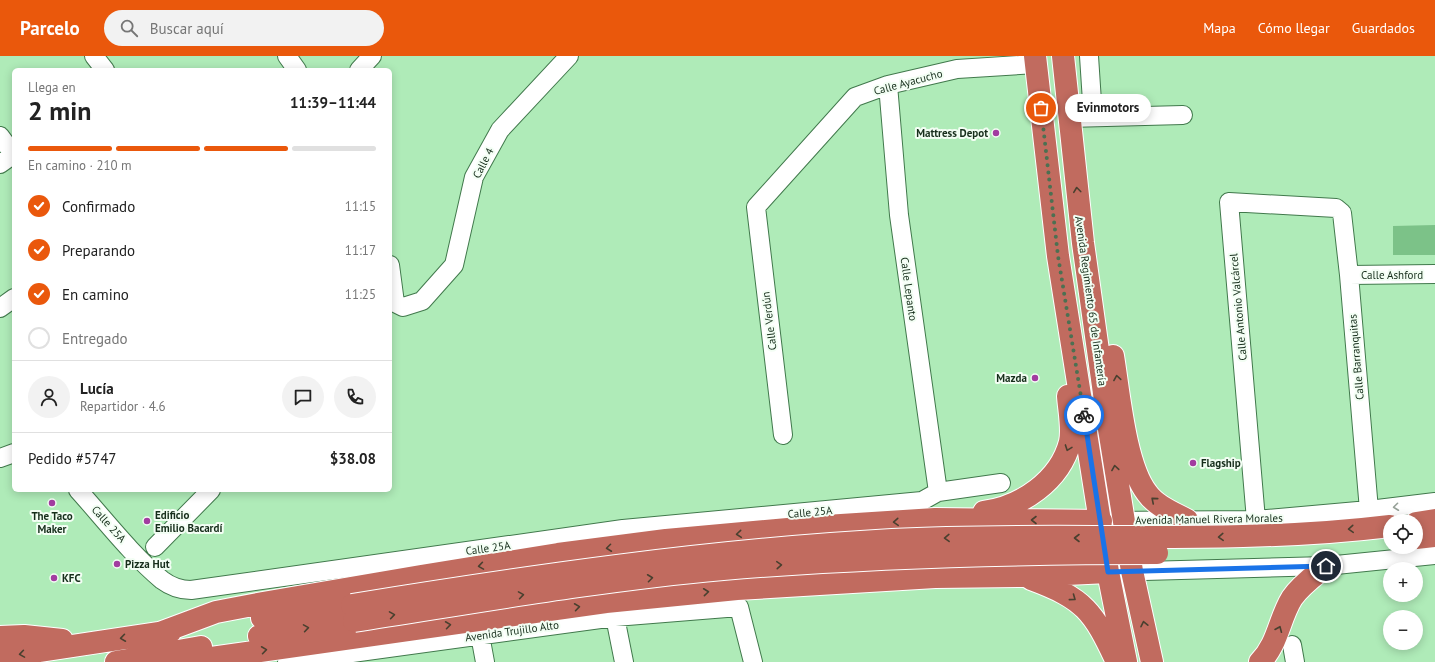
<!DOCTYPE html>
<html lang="es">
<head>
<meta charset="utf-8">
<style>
  body { margin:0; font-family:"PT Sans",sans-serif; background:#f2f2f2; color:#222; height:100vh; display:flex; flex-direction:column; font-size:15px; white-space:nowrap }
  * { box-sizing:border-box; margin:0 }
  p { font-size:13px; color:#767676 }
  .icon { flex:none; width:22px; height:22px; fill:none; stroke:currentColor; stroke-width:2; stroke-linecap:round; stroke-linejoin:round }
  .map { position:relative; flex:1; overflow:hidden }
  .drawer { position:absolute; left:12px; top:12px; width:380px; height:424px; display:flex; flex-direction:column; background:#fff; border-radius:6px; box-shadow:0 2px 10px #0003 }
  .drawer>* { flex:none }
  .tools { position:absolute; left:1383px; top:458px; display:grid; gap:8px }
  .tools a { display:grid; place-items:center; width:40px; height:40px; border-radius:50%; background:#fff; box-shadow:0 2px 10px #0003; font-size:20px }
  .pin { position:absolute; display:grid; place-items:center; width:34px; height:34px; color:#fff; margin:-17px; border:2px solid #fff; border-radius:50%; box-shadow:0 1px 4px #0007 }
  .courier { position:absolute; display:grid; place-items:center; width:40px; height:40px; margin:-20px; border:3px solid #1a73e8; border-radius:50%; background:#fff; color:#222; box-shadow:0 1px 5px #0007 }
  .bubble { position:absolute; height:28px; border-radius:14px; background:#fff; box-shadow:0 2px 10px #0003; font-size:13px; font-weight:800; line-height:28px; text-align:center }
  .overview em { font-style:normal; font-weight:800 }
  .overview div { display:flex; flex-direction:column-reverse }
  .overview { display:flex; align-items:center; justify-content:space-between; height:68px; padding:0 16px }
  h1 { font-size:26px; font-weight:800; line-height:30px }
  .bar { display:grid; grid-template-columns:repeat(4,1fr); gap:6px 4px; align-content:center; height:48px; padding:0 16px }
  .bar i { height:5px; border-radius:3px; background:#e0e0e0 }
  .bar .selected { background:#ea580c }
  .bar p { grid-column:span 4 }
  .line { display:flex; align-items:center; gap:10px; padding:0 16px; border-top:1px solid #e0e0e0 }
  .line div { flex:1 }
  .round { display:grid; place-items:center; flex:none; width:42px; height:42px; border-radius:21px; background:#f2f2f2 }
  ol { padding:0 16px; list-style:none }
  li { display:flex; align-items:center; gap:12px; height:44px }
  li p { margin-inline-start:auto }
  li .icon { padding:4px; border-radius:50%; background:#ea580c; color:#fff; stroke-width:4 }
  li:last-child { color:#767676 }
  li i { width:22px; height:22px; border:2px solid #e0e0e0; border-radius:50% }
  header { display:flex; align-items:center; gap:24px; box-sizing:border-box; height:56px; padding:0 20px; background:#ea580c; color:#fff }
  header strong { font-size:19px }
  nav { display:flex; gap:22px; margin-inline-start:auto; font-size:14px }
  .search { width:280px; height:36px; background:#f2f2f2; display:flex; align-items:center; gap:10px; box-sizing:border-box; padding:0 14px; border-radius:22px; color:#767676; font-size:15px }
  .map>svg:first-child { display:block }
</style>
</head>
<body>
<header>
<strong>Parcelo</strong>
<div class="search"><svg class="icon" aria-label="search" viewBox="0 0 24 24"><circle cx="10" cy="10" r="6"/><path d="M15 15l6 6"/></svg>Buscar aquí</div>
<nav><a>Mapa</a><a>Cómo llegar</a><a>Guardados</a></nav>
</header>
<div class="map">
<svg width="1435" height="606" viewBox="0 0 1435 606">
  <rect width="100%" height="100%" fill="#afebb8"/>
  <path fill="#7cc288" d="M 1435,169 L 1435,199 L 1393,199 L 1393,170 Z"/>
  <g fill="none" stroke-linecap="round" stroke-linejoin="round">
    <g stroke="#41794c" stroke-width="20">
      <path id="minor" d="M 94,0 L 105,14
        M 287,0 L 297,14
        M 1089,0 L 1093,61
        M 359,14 L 372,0
        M 888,29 L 899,159 L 938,436
        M 1068,62 L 1183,59
        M 0,80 L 14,99
        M 0,108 L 14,98
        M 390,209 L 395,247 L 403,251 L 422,245 L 454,209 L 474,121 L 500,74 L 569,0
        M 1349,219 L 1435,218
        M 0,252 L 14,242
        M 783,379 L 756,151 L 855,41 L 888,29 L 957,13 L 1036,8
        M 0,402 L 14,397
        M 78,434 C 105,464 131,498 162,524 C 170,530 181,534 191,534 L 623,473 L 922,445 L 938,436 L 1001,427
        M 1256,464 L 1229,146 L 1336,152 L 1342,157 L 1349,219 L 1369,454
        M 1101,465 L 1256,464 L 1369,454 L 1435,446
        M 155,491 L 211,434
        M 1108,516 L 1326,510 L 1435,499
        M 615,561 L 624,606
        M 480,579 L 485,606
        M 1292,589 L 1295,606
        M 287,606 L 615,561 L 739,551 L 753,606"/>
    </g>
    <g stroke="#fff" stroke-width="24">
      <path id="highway" d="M 1035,0 L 1058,200 L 1108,516 L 1126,606
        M 1063,0 L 1083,187 L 1109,373 L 1132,515 L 1152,606
        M 1113,300 C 1119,336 1125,409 1147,437 C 1156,450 1174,457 1187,464
        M 984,456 C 1021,451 1060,425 1070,386 C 1073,373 1069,354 1068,340
        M 1416,467 L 1435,464
        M 1416,482 L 1435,480
        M 1031,523 C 1085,543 1093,555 1117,606
        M 262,562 L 352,549
        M 157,578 L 216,556 L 263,547 L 421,520 L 558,498 L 666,484 L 810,471 L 935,463 L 1101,465
        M 259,580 L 354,565
        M 0,581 L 24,580 L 62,584
        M 0,601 L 171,575
        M 116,606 L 201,591
        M 183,606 L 606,546 L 737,533 L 935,521 L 1025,520 L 1108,516
        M 1260,606 C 1278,588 1279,563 1292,542 C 1301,529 1314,520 1326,510"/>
    </g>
    <use href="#minor" stroke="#fff" stroke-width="18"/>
    <use href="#highway" stroke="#c16b5f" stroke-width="22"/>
    <g stroke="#fff" stroke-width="24" stroke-linecap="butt">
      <path id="highway-bridge" d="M 352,549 C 531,520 711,494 892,484 C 1058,475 1225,490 1390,470
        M 354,565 C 477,546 600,524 723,513 C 869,501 1011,497 1157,497"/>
    </g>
    <use href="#highway-bridge" stroke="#c16b5f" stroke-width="22"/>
  </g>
  <defs><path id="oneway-chevron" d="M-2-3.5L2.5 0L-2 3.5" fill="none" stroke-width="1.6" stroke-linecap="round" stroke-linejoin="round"/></defs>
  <g stroke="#49402f">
    <use href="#oneway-chevron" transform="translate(1077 134) rotate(-97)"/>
    <use href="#oneway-chevron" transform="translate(1117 322) rotate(-99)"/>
    <use href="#oneway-chevron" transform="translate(1068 392) rotate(110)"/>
    <use href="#oneway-chevron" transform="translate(1115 412) rotate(-99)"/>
    <use href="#oneway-chevron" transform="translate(1154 444) rotate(-140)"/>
    <use href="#oneway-chevron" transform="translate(1034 464) rotate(-180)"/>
    <use href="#oneway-chevron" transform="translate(896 466) rotate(176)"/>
    <use href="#oneway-chevron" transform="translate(1351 473) rotate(176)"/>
    <use href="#oneway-chevron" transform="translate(739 478) rotate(175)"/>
    <use href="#oneway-chevron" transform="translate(1221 481) rotate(177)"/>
    <use href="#oneway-chevron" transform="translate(947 482) rotate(178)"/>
    <use href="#oneway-chevron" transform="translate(1077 482) rotate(-180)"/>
    <use href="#oneway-chevron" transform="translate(609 492) rotate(173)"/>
    <use href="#oneway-chevron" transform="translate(779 509) rotate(-4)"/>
    <use href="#oneway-chevron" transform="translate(481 510) rotate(171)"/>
    <use href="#oneway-chevron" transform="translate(650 522) rotate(-7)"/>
    <use href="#oneway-chevron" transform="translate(706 536) rotate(-6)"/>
    <use href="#oneway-chevron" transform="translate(521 539) rotate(-9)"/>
    <use href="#oneway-chevron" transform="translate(1073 542) rotate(36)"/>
    <use href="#oneway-chevron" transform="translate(577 551) rotate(-8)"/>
    <use href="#oneway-chevron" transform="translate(392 559) rotate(-9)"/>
    <use href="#oneway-chevron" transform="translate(1144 568) rotate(-102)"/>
    <use href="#oneway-chevron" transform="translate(448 569) rotate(-8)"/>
    <use href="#oneway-chevron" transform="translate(306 572) rotate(-9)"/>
    <use href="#oneway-chevron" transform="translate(1279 573) rotate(-67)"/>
    <use href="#oneway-chevron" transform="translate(123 582) rotate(172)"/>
    <use href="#oneway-chevron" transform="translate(264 594) rotate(-8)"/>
    <use href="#oneway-chevron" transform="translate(22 598) rotate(171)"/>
  </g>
  <use stroke="#96a198" href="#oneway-chevron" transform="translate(1396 451) rotate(173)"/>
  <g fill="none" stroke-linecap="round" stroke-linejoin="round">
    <path stroke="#4c7052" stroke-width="4" stroke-dasharray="0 7.2" d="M 1041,52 L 1058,200 L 1084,359"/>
    <path stroke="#1a73e8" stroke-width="5" d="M 1084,359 L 1108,516 L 1326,510"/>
  </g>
  <g fill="#a23ca0" stroke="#f3fef4" stroke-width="1.5">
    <circle cx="996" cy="77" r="4"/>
    <circle cx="1035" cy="322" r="4"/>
    <circle cx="1193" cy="407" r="4"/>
    <circle cx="52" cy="447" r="4"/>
    <circle cx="147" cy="465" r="4"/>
    <circle cx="117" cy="508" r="4"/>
    <circle cx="54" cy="522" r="4"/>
  </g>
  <g text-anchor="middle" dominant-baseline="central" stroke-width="4" stroke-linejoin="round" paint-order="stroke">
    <g font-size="11" fill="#162e1b" stroke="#f3fef4">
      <text transform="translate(908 26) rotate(-15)">Calle Ayacucho</text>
      <text transform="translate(483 107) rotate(-63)">Calle 4</text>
      <text x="1392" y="219">Calle Ashford</text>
      <text transform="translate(909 233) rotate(82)">Calle Lepanto</text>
      <text transform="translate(1091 245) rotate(82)">Avenida Regimiento 65 de Infantería</text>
      <text transform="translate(1238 251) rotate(-95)">Calle Antonio Valcárcel</text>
      <text transform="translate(769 265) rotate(-97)">Calle Verdún</text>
      <text transform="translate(1356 301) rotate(-95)">Calle Barranquitas</text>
      <text transform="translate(810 456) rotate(-5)">Calle 25A</text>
      <text transform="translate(1209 463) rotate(-1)">Avenida Manuel Rivera Morales</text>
      <text transform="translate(109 468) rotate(48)">Calle 25A</text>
      <text transform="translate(488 492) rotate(-8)">Calle 25A</text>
      <text transform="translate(512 575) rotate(-8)">Avenida Trujillo Alto</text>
    </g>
    <g font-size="11" font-weight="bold" fill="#162e1b" stroke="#f3fef4" text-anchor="start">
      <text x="988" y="77" text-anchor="end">Mattress Depot</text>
      <text x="1027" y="322" text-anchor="end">Mazda</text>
      <text x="1201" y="407">Flagship</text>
      <text x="155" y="459">Edificio<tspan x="155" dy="13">Emilio Bacardí</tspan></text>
      <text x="52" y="460" text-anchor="middle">The Taco<tspan x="52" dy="13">Maker</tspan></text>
      <text x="125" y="508">Pizza Hut</text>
      <text x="62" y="522">KFC</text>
    </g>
  </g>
</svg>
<div class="tools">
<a><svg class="icon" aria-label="locate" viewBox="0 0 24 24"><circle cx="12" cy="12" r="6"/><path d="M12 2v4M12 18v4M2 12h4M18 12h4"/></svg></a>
<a>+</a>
<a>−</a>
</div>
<div class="pin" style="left:1041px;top:52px;background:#ea580c"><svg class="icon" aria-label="bag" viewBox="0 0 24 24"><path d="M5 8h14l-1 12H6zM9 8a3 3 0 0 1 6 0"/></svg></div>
<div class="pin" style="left:1326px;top:510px;background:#1f2937"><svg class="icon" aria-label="home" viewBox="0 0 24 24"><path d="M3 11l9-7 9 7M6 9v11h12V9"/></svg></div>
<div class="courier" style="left:1084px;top:359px"><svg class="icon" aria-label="bike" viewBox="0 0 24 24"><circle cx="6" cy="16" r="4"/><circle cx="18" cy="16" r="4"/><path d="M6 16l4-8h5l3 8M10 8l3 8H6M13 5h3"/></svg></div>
<div class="bubble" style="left:1065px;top:38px;width:86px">Evinmotors</div>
<section class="drawer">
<div class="overview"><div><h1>2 min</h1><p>Llega en</p></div><em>11:39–11:44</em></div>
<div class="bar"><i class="selected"></i><i class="selected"></i><i class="selected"></i><i></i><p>En camino · 210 m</p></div>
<ol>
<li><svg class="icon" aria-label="check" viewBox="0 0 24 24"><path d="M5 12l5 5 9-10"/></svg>Confirmado<p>11:15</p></li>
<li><svg class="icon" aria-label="check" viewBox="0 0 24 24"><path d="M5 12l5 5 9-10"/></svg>Preparando<p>11:17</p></li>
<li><svg class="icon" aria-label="check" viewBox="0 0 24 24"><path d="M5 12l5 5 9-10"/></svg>En camino<p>11:25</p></li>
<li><i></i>Entregado</li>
</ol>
<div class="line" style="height:72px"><a class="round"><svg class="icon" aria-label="person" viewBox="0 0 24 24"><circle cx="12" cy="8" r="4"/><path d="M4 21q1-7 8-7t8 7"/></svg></a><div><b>Lucía</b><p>Repartidor · 4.6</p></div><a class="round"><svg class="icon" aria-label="chat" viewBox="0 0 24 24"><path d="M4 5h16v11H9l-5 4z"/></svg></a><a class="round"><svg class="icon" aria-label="phone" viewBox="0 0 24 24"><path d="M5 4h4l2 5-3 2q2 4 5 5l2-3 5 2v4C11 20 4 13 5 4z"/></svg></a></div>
<div class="line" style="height:52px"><div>Pedido #5747</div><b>$38.08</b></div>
</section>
</div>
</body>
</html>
